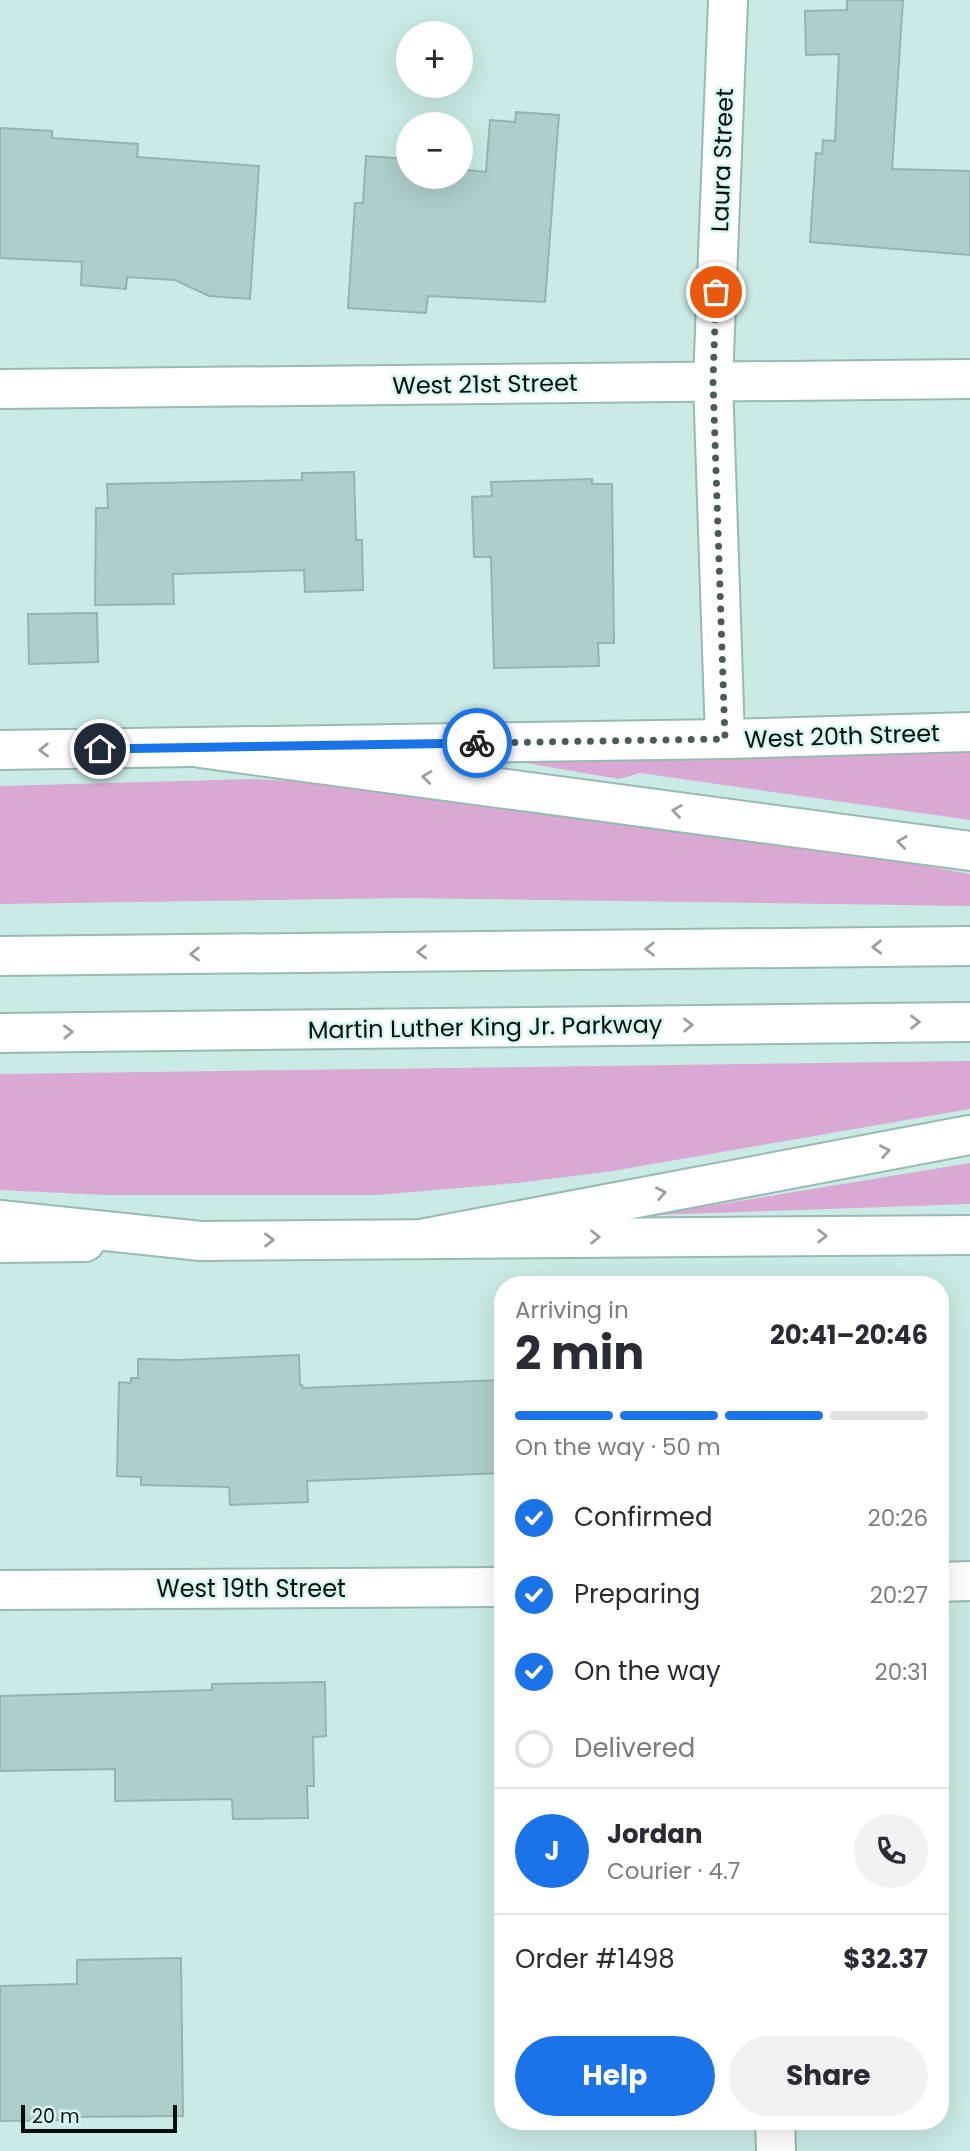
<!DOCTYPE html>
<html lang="en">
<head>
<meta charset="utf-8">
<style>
  body { margin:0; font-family:Poppins,sans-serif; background:#f2f2f3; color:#2b2b33; height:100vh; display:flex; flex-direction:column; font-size:26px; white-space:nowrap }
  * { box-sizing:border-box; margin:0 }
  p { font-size:23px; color:#7c7c81 }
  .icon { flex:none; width:38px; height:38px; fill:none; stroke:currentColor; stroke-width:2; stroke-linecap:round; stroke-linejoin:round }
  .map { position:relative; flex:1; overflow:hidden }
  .drawer { position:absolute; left:494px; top:1276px; width:455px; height:854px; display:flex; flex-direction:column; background:#fff; border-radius:28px; box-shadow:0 7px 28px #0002 }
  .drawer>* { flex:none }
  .buttons { position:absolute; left:396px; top:21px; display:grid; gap:14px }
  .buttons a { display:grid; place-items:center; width:77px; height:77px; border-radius:50%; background:#fff; box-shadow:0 7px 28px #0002; font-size:35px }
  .scale { position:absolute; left:21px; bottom:18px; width:156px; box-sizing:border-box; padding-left:7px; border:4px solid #040f0d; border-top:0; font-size:19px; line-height:24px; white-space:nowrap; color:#040f0d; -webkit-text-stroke:5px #d6f8f1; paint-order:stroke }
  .pin { position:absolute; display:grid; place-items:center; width:60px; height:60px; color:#fff; margin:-30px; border:4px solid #fff; border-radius:50%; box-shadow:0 2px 7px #0007 }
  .courier { position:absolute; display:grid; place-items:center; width:70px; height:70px; margin:-35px; border:5px solid #1a73e8; border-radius:50%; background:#fff; color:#222; box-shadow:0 2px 9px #0007 }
  .overview em { font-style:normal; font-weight:700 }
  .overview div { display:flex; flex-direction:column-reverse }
  .overview { display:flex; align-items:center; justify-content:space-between; height:119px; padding:0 21px }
  h1 { font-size:46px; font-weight:700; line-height:52px }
  .bar { display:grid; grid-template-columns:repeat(4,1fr); gap:10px 7px; align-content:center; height:84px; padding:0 21px }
  .bar i { height:9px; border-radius:5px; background:#e1e1e2 }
  .bar .active { background:#1a73e8 }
  .bar p { grid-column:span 4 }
  .line { display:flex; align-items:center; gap:18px; padding:0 21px; border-top:2px solid #e1e1e2 }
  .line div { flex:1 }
  .round { display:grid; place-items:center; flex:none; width:74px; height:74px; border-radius:37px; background:#f2f2f3 }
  ol { padding:0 21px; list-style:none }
  li { display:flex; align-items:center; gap:21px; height:77px }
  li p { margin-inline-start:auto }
  li .icon { padding:7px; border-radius:50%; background:#1a73e8; color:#fff; stroke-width:4 }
  li:last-child { color:#7c7c81 }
  li i { width:38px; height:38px; border:4px solid #e1e1e2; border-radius:50% }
  .action { display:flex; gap:14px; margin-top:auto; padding:14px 21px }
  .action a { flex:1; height:80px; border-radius:42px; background:#1a73e8; color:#fff; font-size:28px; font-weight:700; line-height:80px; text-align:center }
  .action a+a { background:#f2f2f3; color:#2b2b33 }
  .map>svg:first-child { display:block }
</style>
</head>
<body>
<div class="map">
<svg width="970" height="2151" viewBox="0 0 970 2151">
  <rect width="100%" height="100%" fill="#c9ebe4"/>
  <path fill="#d9a9d3" d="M 457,751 L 665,755 L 970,752 L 970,820 L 640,773 L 619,779 Z
    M 254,779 L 393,787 L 774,839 L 970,874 L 970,906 L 407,898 L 0,904 L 0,786 Z
    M 970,1061 L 970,1109 L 606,1172 L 517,1183 L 378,1195 L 106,1195 L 0,1190 L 0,1074 Z
    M 970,1163 L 970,1204 L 654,1215 Z"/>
  <path fill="#aecfc9" stroke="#94b4ad" stroke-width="2" d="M 847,0 L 903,0 L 892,169 L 970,171 L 970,255 L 810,242 L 816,153 L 822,154 L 823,140 L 835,141 L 839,54 L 806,55 L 805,11 L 847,10 Z
    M 516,112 L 559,115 L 545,302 L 428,296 L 426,313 L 348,308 L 355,203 L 363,203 L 366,156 L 408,159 L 408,177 L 460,177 L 460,169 L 486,172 L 490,120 L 515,122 Z
    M 0,128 L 52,131 L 52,138 L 138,144 L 137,157 L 259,166 L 250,299 L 209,296 L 175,280 L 127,277 L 126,289 L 81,285 L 82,262 L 0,258 Z
    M 354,472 L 356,540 L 362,540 L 363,590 L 305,592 L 304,570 L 173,574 L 174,604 L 95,605 L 96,508 L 108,508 L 107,484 L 302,480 L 302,473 Z
    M 592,479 L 592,484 L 612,484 L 614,643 L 598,643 L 599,666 L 494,668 L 491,557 L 474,557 L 472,497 L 492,496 L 491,482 Z
    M 97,613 L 98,662 L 29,664 L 28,614 Z
    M 299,1355 L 300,1385 L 302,1385 L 303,1388 L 502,1380 L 502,1473 L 307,1481 L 308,1502 L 230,1505 L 229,1487 L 141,1485 L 141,1477 L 117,1476 L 119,1382 L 131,1383 L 131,1378 L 138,1378 L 138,1359 L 179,1360 Z
    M 325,1682 L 326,1736 L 313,1737 L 314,1786 L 307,1786 L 308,1818 L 233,1819 L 232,1799 L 115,1801 L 115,1769 L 0,1771 L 0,1696 L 212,1690 L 212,1684 Z
    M 181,1958 L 183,2116 L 63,2117 L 63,2120 L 0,2121 L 0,1986 L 77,1984 L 77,1960 Z"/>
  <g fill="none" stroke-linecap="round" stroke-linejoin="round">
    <g stroke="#99b9b3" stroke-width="42">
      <path id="street" d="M 725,739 L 713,381 L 728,0
        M 940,1582 L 970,1581
        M 0,1590 L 502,1587
        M 775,2121 L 776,2151"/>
    </g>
    <g stroke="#99b9b3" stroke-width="42">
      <path id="secondary" d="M 0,389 L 970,379
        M 0,1243 L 85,1242"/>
    </g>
    <g stroke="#99b9b3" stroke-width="42">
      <path id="primary" d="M 0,750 L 725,739 L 970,732
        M 201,1241 L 970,1235"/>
    </g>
    <g stroke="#99b9b3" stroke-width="42">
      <path id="highway" d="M 200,748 L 970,851
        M 0,956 L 970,946
        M 0,1033 L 970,1022
        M 0,1220 L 201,1241
        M 426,1238 L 970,1135"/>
    </g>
    <use href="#street" stroke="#fff" stroke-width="38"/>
    <use href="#secondary" stroke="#fff" stroke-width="38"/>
    <use href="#primary" stroke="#fff" stroke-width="38"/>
    <use href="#highway" stroke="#fff" stroke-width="38"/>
  </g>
  <defs><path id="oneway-chevron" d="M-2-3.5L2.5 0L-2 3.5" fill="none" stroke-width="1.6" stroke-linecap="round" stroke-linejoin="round" transform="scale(1.75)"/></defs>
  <g stroke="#9b9f9e">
    <use href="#oneway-chevron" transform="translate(44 750) rotate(179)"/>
    <use href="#oneway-chevron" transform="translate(427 777) rotate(-173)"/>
    <use href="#oneway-chevron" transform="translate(677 811) rotate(-172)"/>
    <use href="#oneway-chevron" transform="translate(902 842) rotate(-172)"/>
    <use href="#oneway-chevron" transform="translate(877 947) rotate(179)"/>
    <use href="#oneway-chevron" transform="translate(650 949) rotate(179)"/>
    <use href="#oneway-chevron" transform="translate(422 952) rotate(179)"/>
    <use href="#oneway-chevron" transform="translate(195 954) rotate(179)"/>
    <use href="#oneway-chevron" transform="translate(915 1022) rotate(-1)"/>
    <use href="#oneway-chevron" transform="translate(688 1025) rotate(-1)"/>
    <use href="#oneway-chevron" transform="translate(68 1032) rotate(-1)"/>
    <use href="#oneway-chevron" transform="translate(885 1151) rotate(-11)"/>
    <use href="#oneway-chevron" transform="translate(661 1193) rotate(-11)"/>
    <use href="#oneway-chevron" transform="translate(822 1236)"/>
    <use href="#oneway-chevron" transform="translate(595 1237)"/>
    <use href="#oneway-chevron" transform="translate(269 1240) rotate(-1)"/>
  </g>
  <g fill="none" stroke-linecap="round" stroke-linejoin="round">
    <path stroke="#495c58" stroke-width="7" stroke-dasharray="0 12.6" d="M 477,743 L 725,739 L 713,381 L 716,292"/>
    <path stroke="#1a73e8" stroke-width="9" d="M 100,749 L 477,743"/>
  </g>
  <g text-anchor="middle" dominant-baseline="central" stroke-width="5" stroke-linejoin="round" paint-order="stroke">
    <g font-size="24" fill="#040f0d" stroke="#d6f8f1">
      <text transform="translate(722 160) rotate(-88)">Laura Street</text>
      <text transform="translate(485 384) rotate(-1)">West 21st Street</text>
      <text transform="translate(842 736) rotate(-2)">West 20th Street</text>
      <text transform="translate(485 1027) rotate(-1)">Martin Luther King Jr. Parkway</text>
      <text x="251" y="1588">West 19th Street</text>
    </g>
  </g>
</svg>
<div class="buttons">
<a>+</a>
<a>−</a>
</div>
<div class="scale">20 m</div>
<div class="pin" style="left:716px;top:292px;background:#ea580c"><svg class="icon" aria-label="bag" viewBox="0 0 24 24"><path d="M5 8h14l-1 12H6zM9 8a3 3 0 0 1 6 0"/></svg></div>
<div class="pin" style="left:100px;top:749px;background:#1f2937"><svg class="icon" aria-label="home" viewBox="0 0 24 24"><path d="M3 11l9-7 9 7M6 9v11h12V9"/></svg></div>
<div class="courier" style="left:477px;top:743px"><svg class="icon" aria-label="bike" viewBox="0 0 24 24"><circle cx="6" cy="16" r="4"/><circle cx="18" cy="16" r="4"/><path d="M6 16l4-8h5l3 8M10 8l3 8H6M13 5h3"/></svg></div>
<section class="drawer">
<div class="overview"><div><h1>2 min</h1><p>Arriving in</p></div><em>20:41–20:46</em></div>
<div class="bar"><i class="active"></i><i class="active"></i><i class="active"></i><i></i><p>On the way · 50 m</p></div>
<ol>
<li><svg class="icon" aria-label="check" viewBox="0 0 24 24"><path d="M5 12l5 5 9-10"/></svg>Confirmed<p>20:26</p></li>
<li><svg class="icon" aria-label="check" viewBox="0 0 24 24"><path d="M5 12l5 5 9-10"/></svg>Preparing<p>20:27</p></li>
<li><svg class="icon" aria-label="check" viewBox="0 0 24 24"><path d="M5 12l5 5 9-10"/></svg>On the way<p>20:31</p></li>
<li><i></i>Delivered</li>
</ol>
<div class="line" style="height:126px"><b class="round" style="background:#1a73e8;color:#fff">J</b><div><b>Jordan</b><p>Courier · 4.7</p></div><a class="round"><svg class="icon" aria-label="phone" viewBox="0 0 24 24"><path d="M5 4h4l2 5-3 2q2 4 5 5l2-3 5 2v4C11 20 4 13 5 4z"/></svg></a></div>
<div class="line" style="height:91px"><div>Order #1498</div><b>$32.37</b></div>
<div class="action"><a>Help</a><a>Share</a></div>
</section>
</div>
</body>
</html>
